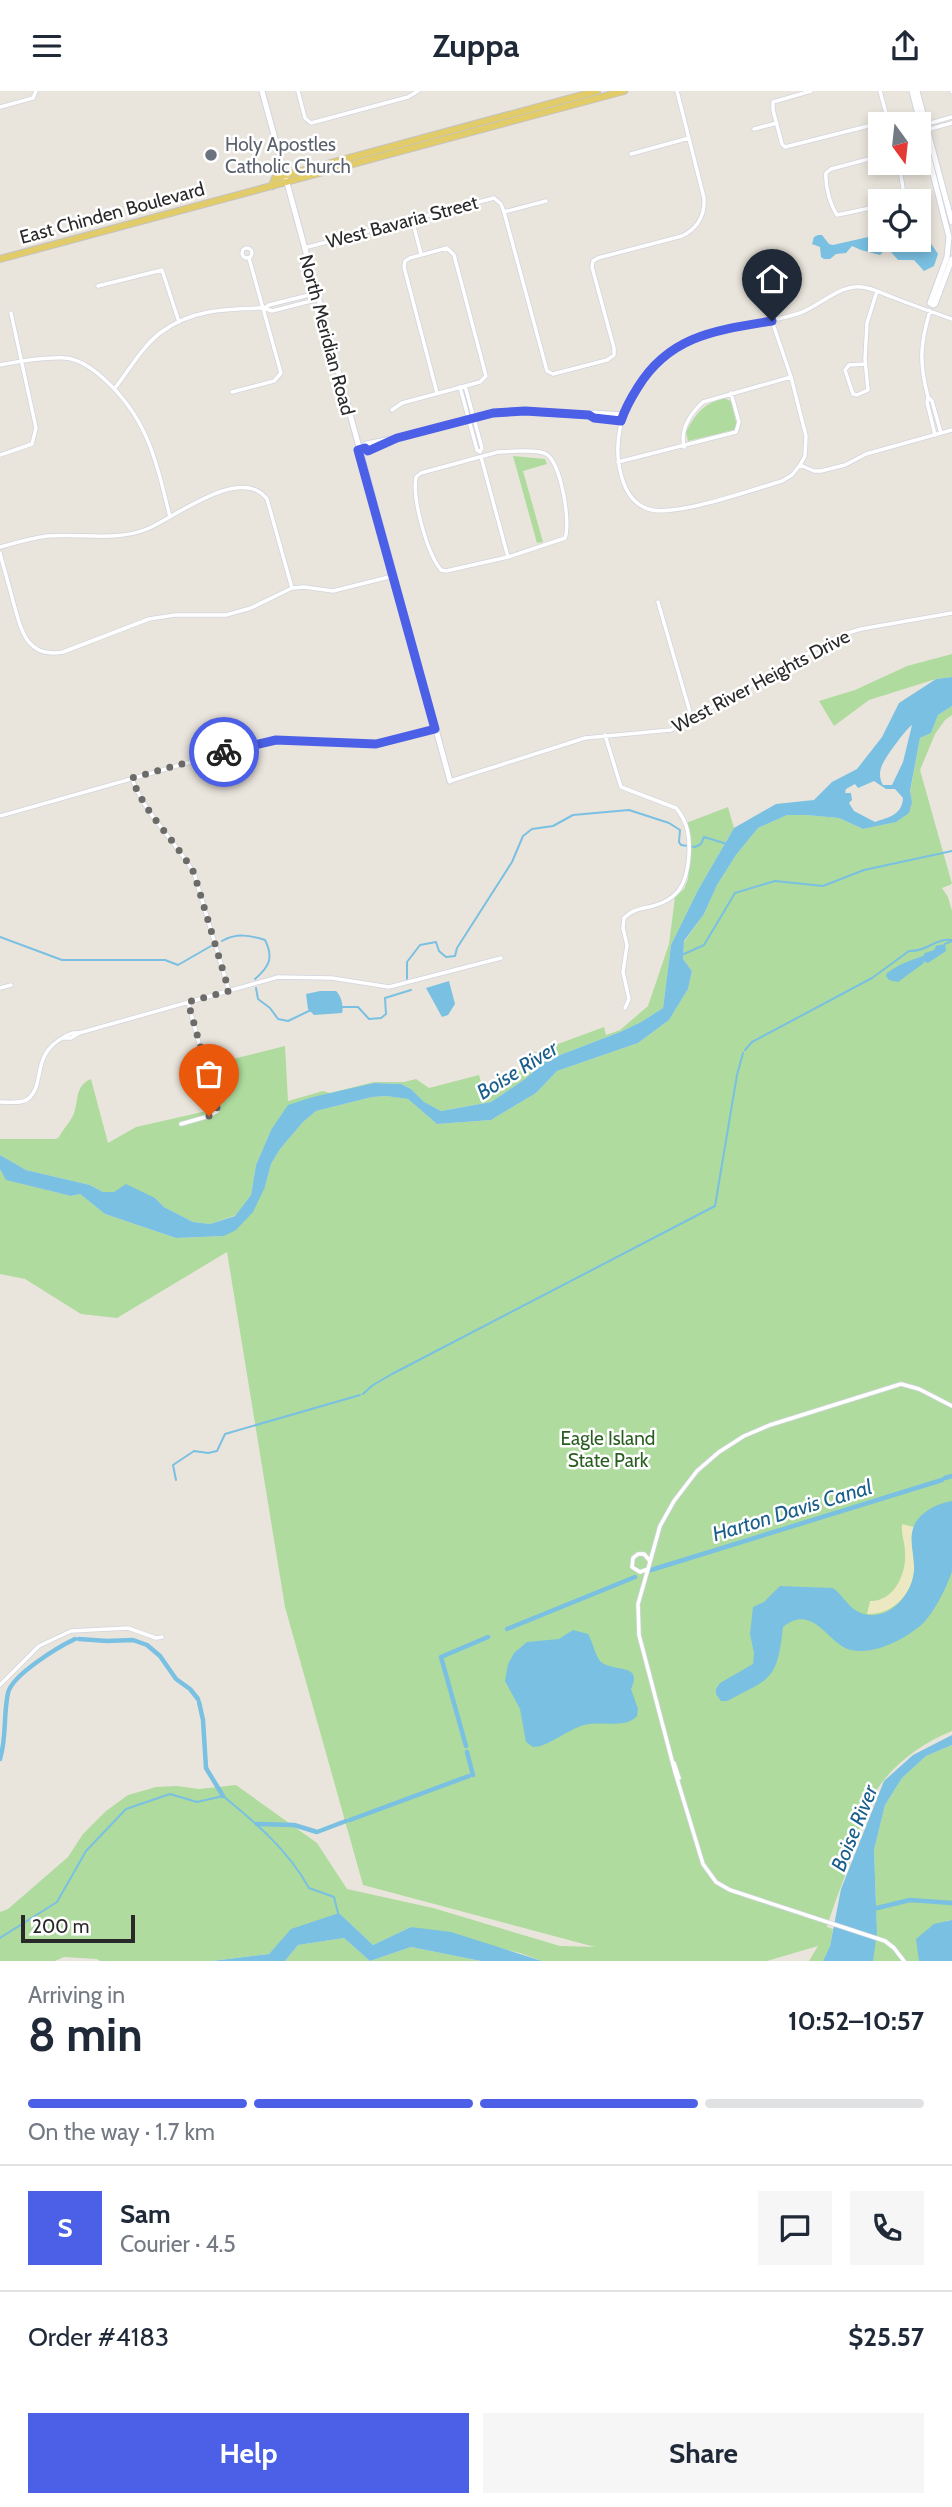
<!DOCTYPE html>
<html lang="en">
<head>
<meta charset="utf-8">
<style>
  body { margin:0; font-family:Cabin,sans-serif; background:#f6f6f7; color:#1f2937; height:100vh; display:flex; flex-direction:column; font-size:26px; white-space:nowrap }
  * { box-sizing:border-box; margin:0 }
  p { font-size:23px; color:#747a83 }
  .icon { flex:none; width:38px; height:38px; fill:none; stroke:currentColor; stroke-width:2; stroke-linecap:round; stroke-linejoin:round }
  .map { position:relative; height:1870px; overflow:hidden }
  .side { display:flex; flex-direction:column; background:#fff; flex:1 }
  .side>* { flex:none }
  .needle { width:46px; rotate:165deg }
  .controls { position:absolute; left:868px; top:21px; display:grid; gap:14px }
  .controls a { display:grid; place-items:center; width:63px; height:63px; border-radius:0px; background:#fff; box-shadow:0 4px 10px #0003; font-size:35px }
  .scale { position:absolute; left:21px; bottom:18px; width:114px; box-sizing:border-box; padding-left:7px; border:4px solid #292929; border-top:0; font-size:19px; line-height:24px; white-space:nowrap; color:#292929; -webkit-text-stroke:5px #fff; paint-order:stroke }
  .pin { position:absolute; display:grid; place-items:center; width:60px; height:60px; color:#fff; margin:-72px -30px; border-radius:50% 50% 50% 0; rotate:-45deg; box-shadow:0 0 7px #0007 }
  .pin .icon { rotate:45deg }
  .courier { position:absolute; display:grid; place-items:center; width:70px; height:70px; margin:-35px; border:5px solid #4c60e7; border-radius:50%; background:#fff; color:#222; box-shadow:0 2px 9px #0007 }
  .headline em { font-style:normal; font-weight:700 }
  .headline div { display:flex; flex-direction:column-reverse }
  .headline { display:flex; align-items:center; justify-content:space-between; height:119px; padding:0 28px }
  h1 { font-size:46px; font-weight:700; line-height:52px }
  .bar { display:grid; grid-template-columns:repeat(4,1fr); gap:10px 7px; align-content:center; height:84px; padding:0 28px }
  .bar i { height:9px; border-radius:5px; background:#e0e1e3 }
  .bar .active { background:#4c60e7 }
  .bar p { grid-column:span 4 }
  .line { display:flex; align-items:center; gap:18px; padding:0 28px; border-top:2px solid #e0e1e3 }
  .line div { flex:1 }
  .round { display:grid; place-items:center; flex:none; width:74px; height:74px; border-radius:0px; background:#f6f6f7 }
  .primary-button { display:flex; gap:14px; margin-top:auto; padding:14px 28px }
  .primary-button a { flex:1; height:80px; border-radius:0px; background:#4c60e7; color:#fff; font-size:28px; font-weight:700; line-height:80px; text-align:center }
  .primary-button a+a { background:#f6f6f7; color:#1f2937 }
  header { display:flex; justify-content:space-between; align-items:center; height:91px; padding:0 28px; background:#fff; font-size:32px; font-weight:700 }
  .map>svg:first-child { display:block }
</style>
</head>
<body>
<header><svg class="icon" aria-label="menu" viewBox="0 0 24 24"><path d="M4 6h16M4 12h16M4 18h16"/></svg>Zuppa<svg class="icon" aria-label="share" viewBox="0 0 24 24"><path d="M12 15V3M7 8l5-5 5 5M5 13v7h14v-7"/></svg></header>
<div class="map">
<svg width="952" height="1870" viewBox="0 0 952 1870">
  <rect width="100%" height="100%" fill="#eae5dc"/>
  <path fill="#afdb9e" d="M 724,307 L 731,310 L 737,335 L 734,339 L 688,350 L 686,341 C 696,322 703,313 724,307 Z
    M 513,365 L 545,368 L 547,373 L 523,380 L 543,451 L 537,452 Z
    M 952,563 L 952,586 L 936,588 L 869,609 L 834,635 L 819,610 L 855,599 L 907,575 Z
    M 952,615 L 952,624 L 945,629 L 935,643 L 920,679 L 952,793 L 942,797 L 948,806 L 952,820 L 952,1640 C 915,1655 883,1681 866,1718 C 860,1733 857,1749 852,1765 C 844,1789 834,1812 827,1836 L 833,1838 L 830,1855 L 823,1870 L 809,1870 L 818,1855 L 767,1870 L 542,1870 L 520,1862 L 411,1836 L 373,1854 L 339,1822 L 290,1840 L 269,1863 L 212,1870 L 100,1870 L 97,1868 L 64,1866 L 55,1870 L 0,1870 L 0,1821 L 8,1818 L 68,1766 L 83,1743 L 106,1720 L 128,1704 L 156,1696 L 177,1695 L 199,1698 L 236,1694 L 317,1752 L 347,1798 L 433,1817 L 560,1855 L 595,1856 L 363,1794 L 285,1516 L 227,1161 L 117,1227 L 81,1223 L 25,1188 L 0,1183 L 0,1078 L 7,1089 L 71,1105 L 80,1103 L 105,1123 L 176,1147 L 224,1145 L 265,1096 L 271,1073 L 280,1058 L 303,1031 L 316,1020 L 372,1006 L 386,1005 L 408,1008 L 437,1033 L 491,1029 L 536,1002 L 557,980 L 638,952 L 669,929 L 688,898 L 692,880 L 683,868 L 684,851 L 704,823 L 717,794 L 736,764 L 758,737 L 787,724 L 806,724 L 839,727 L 863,738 L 895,731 L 912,711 L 910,701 L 920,647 L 931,642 L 938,624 Z
    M 728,716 L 734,737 L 698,799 L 671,854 L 663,917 L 641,931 L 620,941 L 547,969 L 525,988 L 491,1011 L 441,1020 L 423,1011 L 411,998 L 401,993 L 374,992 L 331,1003 L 271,1039 L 256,1074 L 251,1104 L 236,1124 L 210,1133 L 193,1131 L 164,1116 L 155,1107 L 103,1101 L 90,1094 L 26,1079 L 0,1064 L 0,1048 L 56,1048 L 59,1046 C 63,1038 72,1029 74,1022 C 79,1007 75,995 91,988 L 108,1052 L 136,1036 L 220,1017 L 209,974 L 285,955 L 288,1010 L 323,1000 L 330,1002 L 374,991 L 404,991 L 416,988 L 429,997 L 479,984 L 484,1001 L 512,983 L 531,976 L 528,964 L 604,936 L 606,944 L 620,939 L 648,915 L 669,853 L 675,806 L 684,798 L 688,788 L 689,754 L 686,732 Z
    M 952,1654 L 952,1829 L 946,1830 L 944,1870 L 865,1870 L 877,1841 L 874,1759 L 885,1714 L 902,1687 L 926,1665 Z
    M 344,1847 L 370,1870 L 411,1856 L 481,1870 L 285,1870 L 298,1854 Z"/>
  <path fill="#ece8c2" d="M 902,1433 L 914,1436 C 910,1450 915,1465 914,1480 C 912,1505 891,1524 867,1523 L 870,1510 C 894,1511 907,1482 905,1461 C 905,1451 901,1444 902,1433 Z"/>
  <path fill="#79c0e2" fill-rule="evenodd" d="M 818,144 L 822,144 L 829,153 L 833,154 L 868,146 L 882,155 L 884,160 L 880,164 L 861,159 L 852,155 L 846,162 L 836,163 L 830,168 L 824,168 L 821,166 L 820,156 L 812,153 L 814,146 Z
    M 896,149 L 907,149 L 913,154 L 930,151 L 938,163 L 934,175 L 924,180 L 914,169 L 898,169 L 890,160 Z
    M 952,586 L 952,615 L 938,624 L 931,642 L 920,647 L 910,700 L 912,711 L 909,722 L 896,731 L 863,738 L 839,727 L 806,724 L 787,724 L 758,737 L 736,764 L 717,794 L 704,823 L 684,850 L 683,868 L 692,880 L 688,898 L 669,929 L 638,952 L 557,980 L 536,1002 L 491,1029 L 437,1033 L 408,1008 L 386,1005 L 372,1006 L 316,1020 L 303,1031 L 280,1058 L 271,1073 L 265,1096 L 253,1121 L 236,1139 L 224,1145 L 176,1147 L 105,1123 L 80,1103 L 71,1105 L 6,1089 L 0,1078 L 0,1064 L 26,1079 L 90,1094 L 103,1101 L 114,1101 L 126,1093 L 155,1107 L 164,1116 L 193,1131 L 210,1133 L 235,1125 L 251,1104 L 256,1074 L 271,1039 L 288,1014 L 313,1006 L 374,992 L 401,993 L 411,998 L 424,1011 L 441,1020 L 491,1011 L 525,988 L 547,969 L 620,941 L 641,931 L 663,917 L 671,854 L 698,799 L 734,737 L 776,713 L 814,709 L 832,691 L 857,678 L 882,646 L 899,612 L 936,588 ZM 912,634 L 903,671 L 892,694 L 883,694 C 880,689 879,683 881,677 C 883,669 905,639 912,634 ZM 874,690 L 886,698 L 895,698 L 903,707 C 902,724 889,726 875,731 L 854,720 L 849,712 L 852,709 L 851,702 L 845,702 L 846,698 L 855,693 L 858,697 Z
    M 945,853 L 946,860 L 928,872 L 923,870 L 924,872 L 898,891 L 889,889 L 886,885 L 887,882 C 899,873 909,870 923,865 L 925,862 L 934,859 L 936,855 Z
    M 449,890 L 455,913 L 448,924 L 442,926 L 426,897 Z
    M 336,900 C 341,904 344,916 342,922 L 314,924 L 308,918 L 306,903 L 320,900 Z
    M 952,1410 C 952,1425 952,1468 952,1480 C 948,1494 932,1526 920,1535 C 903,1549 874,1564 851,1559 C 828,1554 814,1511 783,1536 C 777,1589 772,1587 727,1610 L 721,1610 L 716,1603 L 716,1598 L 720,1592 L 753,1573 L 754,1562 L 750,1543 L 753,1516 L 764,1511 L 780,1495 L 833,1497 C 843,1504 849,1518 861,1522 C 887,1532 912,1505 914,1480 C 915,1468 910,1454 912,1442 C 915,1423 935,1413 952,1410 Z
    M 573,1539 L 588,1543 C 593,1551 594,1562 600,1570 C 612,1582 644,1571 631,1598 L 638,1618 L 637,1625 C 626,1637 605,1631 589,1633 C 569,1636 550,1656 533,1656 L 526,1651 L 520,1618 L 505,1590 L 508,1573 L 514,1562 L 527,1551 L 559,1548 Z
    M 952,1644 L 952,1654 L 926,1665 L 902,1687 L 885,1714 L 874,1759 L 877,1841 L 873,1870 L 823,1870 L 830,1855 L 841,1798 L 884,1690 L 913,1664 Z
    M 339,1822 L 373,1854 L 411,1836 L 451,1841 L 542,1870 L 481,1870 L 411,1856 L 370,1870 L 344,1847 L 298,1854 L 285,1870 L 212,1870 L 269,1863 L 291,1838 Z
    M 952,1829 L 952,1870 L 919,1870 L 916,1848 L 934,1833 Z"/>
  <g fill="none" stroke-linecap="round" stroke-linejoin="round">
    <path stroke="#79c0e2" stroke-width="2" d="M 0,846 L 62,869 L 165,869 L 178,874 L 211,855
      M 222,850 C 236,842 250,844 265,849 C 274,867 269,876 255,888
      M 945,853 L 952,850
      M 684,863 L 704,854 L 735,802 L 775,790 L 823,795 L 864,779 L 952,760
      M 407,888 L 407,871 L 420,854 L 436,851 L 439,860 L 446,866 L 455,865 L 457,857 L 512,771 L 523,745 L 532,738 L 553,735 L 573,724 L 629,719 L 669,732 L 680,739 L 679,751 L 681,754 L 695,756 L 701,753 L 704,746 L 727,753
      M 256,897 L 258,908 L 270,917 L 278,928 L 288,930 L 311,919
      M 341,916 L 358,916 L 369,928 L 381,927 L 386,923 L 385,907 L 411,899
      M 745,959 L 752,951 L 872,887 L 909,860 C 927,861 935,847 952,849
      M 363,1303 L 373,1294 L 392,1283 L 715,1115 L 737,984 L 743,962
      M 176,1389 L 173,1374 L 194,1360 L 208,1362 L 217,1360 L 225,1343 L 360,1304
      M 0,1847 L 57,1811 L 86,1760 L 126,1718 L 170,1703 L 197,1711 L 223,1705 C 256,1732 288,1759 309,1797 L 334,1806 L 338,1822"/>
    <path stroke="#79c0e2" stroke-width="4.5" d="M 945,1387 L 952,1385
      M 651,1479 L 942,1389
      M 507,1538 L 635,1486
      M 79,1548 L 107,1550 L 133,1549 L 147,1554 L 160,1565 L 176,1588 L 190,1598 L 198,1608
      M 199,1611 L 203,1629 L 206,1677 L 223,1705
      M 466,1655 L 441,1566 L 488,1546
      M 467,1661 L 473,1684
      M 0,1668 C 7,1645 3,1625 8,1602 C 12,1584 58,1556 75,1548
      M 350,1729 L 469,1685
      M 257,1733 L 294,1734 L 317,1741 L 346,1730
      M 873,1818 L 910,1809 L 952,1812"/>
    <g stroke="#d1d4e0" stroke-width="5">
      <path id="street" d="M 298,0 L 305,27 L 311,32 L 408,6 L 418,0
        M 811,0 L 773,11 L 773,19 L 782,53 L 785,56 L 888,30
        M 880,0 L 889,33
        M 952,0 L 952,1
        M 0,16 L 33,7 L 36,0
        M 927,33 L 952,26
        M 754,38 L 777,32
        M 919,41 L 952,32
        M 631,63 L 689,47
        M 880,65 L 831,78 L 826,82 C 825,95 830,113 837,124 L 880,115
        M 899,72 L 905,110
        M 919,116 L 926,116
        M 504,121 L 546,110
        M 412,128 L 421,163
        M242 162a5 5 0 1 1 10 0a5 5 0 1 1-10 0Z
        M 304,157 L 494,107 L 501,113 L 504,121 L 547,280 L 553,283 L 607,269 L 614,264 L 614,257 L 592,176 L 593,170 L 598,167 L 682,145 C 698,137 705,124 704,107 L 677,0
        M 98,195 L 162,179 L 179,231
        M 311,207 L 309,204 L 269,214 L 264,217 L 272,220 L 311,210 L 311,207 L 316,205
        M 952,228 C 932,221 912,214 892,206 C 883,203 873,197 862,196 C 840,193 820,215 800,222 C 759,236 710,233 673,257 C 632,284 608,340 622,387 C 626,401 634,413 648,418 C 674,427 754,398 782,390 L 792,384 L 800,374 L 814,380 L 821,380 L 845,374 L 866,363 L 952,339
        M 772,230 L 791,286 L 806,345 L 805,365 L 800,374
        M 865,273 L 849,274 L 845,279 L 853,303 L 857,304 L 868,299 L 865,268 L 867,232 L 877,200
        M 0,274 C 21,270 44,266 65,267 C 79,268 93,278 103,287 C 148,327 156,370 170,426
        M 460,296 L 477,359 L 480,361 L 482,357 L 465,295
        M 115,297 C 129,279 142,256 160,242 C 191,218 227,218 264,217
        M 232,301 L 274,290 L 281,282 L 249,167
        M 928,306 C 919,272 920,253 930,220
        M 392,319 L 402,312 L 480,291 L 486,285 L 454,164 L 447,157 L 410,167 L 405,170 L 404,176 L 437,302
        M 935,344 L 927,311 L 928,306 L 932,310 L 941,342
        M 684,356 C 680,338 690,323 703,311 L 791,286
        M 518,360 C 526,360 539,359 546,363 C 561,371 571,432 565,447 L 508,466 L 446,480 L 441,479 C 427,462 412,408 416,386 L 421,382 L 498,361 Z
        M 0,364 L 32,353 L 36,337 L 11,222
        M 481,366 L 508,466
        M 618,371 L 736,341 L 739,331 L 731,302
        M 0,456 C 15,452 31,447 47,445 C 81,442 115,451 147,438 C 174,427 241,373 267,408 L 292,497
        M 0,462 C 4,478 9,494 13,510 C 21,538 26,568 63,561 L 149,528 L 175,524 L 226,524 L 251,517 L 292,497 L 304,496 L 333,500 L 393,485
        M 658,511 L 692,628
        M 605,644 L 621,696 L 676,717 C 688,731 690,746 689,764 C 687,793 679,809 649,816 C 640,818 632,819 624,827 L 623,837 L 627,854 L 623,881 L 629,908 L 625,917
        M 132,688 C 146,725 175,749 194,782 L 229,900
        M 450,690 L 585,647 L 671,639 L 841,544 L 861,538 L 952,522
        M 0,725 L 265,650 L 376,653 L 435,638
        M 0,897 L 11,894
        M 79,942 L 278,886 L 332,887 L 389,896 L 501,867
        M 0,1011 C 9,1011 21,1013 28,1008 C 46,994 30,964 64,946 C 70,943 72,941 79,942 L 71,947 L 63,947
        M 181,1033 L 209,1025 L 217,1020 L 188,911
        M 650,1470 L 644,1463 L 638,1463 L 633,1467 L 632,1476 L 640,1481 L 648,1478 L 660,1435 L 674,1410 L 697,1380 L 719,1361 L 744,1345 L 770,1334 L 901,1293 L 919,1298 L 952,1315
        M 648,1478 L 638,1513 L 639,1544 L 675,1681 L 703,1773 L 716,1791 L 730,1799 L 885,1850 L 894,1857 L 904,1870
        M 0,1594 L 39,1555 L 71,1540 L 128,1537 L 156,1547 L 162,1546
        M 674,1672 L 679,1687"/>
    </g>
    <g stroke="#d1d4e0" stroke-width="7">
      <path id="secondary" d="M 262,0 L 450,690
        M 912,0 L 949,146 L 947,166 L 930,212 L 933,214 L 935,213 L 952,168
        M 917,0 L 952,131
        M 589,324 L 594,327 L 621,330
        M 397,347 L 506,320 L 579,324 L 589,324 L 594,322 L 623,324
        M 358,359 L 374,358 L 397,347 L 366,353 L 365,357"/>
    </g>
    <g stroke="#c3c3c3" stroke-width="8">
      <path id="primary" d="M 272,95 L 275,87 L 597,0
        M 0,168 L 624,0"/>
    </g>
    <use href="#street" stroke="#fff" stroke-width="3.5"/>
    <use href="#secondary" stroke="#fff" stroke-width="5"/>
    <use href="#primary" stroke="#e2cc69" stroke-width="6"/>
  </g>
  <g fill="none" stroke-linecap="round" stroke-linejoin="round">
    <path stroke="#6d6b68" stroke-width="7" stroke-dasharray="0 12.6" d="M 209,1025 L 217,1020 L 217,1015 L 188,911 L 229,900 L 194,782 C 175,748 145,724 132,687 L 224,661"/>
    <path stroke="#4c60e7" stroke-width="9" d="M 224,661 L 276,649 L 376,653 L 435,638 L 358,359 L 365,357 L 368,360 L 397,347 L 493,322 L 525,320 L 589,324 L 594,327 L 621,330 C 625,318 631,307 638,296 C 670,244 717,239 772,230"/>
  </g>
  <circle fill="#6b7280" stroke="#fff" stroke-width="2.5" cx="211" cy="64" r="7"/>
  <g text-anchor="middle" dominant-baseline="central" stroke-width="5" stroke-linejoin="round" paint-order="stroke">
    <g font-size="19" fill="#5b616d" stroke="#fff" text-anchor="start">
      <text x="225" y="53">Holy Apostles<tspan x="225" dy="22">Catholic Church</tspan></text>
    </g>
    <g font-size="19" fill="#292929" stroke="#fff">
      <text transform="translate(112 122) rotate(-15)">East Chinden Boulevard</text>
      <text transform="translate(402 131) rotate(-15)">West Bavaria Street</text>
      <text transform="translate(327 244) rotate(75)">North Meridian Road</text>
      <text transform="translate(761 590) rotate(-28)">West River Heights Drive</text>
    </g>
    <g font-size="19" fill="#2a5e21" stroke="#fff">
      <text x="608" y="1347">Eagle Island<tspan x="608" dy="22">State Park</tspan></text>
    </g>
    <g font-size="21" font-style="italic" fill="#1a5f8b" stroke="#fff">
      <text transform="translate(517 979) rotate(-32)">Boise River</text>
      <text transform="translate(792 1419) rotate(-17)">Harton Davis Canal</text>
      <text transform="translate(854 1737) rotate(-68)">Boise River</text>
    </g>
  </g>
</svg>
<div class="controls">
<a><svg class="needle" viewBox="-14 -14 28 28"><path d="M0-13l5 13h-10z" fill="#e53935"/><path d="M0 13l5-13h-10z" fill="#747a83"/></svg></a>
<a><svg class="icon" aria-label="locate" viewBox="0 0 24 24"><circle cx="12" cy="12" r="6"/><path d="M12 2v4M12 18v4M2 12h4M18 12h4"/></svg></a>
</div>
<div class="scale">200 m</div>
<div class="pin" style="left:209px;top:1025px;background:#ea580c"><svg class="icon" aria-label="bag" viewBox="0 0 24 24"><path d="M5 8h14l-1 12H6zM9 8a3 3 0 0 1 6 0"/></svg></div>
<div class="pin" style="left:772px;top:230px;background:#1f2937"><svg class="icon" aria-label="home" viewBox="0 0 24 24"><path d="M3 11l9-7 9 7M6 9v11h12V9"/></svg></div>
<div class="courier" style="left:224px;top:661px"><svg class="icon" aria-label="bike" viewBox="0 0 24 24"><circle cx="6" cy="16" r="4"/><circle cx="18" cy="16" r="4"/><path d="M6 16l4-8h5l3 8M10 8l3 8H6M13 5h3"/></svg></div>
</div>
<section class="side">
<div class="headline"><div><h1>8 min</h1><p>Arriving in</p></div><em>10:52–10:57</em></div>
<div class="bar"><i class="active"></i><i class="active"></i><i class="active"></i><i></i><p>On the way · 1.7 km</p></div>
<div class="line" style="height:126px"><b class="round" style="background:#4c60e7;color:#fff">S</b><div><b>Sam</b><p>Courier · 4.5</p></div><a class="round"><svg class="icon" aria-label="chat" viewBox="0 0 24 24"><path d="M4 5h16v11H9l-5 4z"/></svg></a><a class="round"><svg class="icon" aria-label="phone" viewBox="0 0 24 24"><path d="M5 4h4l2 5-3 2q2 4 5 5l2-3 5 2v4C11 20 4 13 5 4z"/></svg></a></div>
<div class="line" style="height:91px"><div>Order #4183</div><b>$25.57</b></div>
<div class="primary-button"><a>Help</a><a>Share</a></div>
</section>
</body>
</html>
